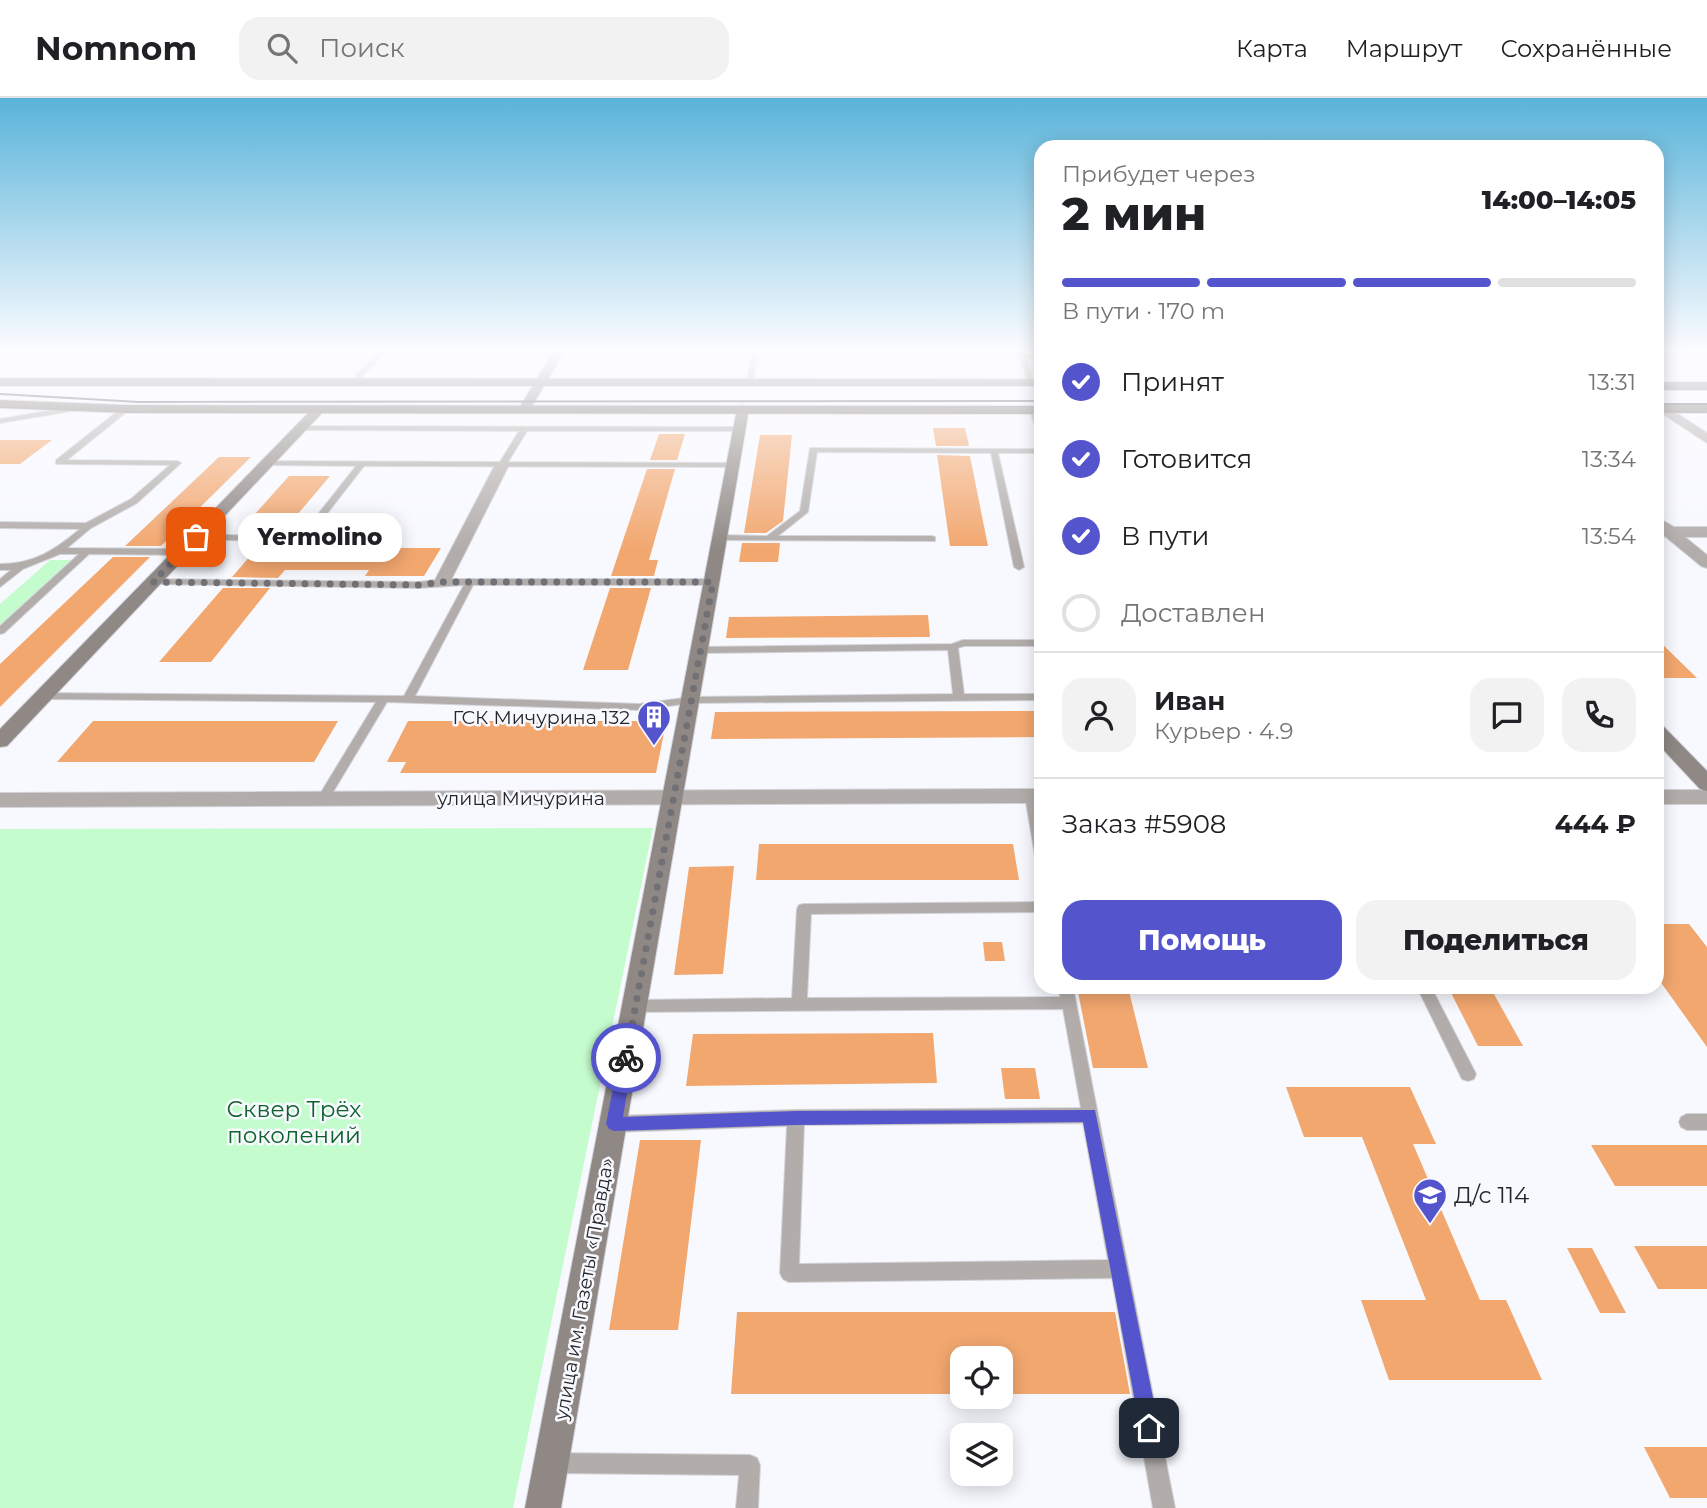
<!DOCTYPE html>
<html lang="ru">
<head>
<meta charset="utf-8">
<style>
  body { margin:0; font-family:Montserrat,sans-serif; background:#f2f2f2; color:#202124; height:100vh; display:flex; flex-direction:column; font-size:26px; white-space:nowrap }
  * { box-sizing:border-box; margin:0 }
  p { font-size:23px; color:#757577 }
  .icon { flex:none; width:38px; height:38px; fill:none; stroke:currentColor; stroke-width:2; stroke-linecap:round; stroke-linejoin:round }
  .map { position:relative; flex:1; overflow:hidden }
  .sheet { position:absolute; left:1034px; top:42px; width:630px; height:854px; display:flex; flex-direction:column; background:#fff; border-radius:21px; box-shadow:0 4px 18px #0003 }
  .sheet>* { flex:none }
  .fabs { position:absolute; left:950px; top:1248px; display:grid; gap:14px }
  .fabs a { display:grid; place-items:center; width:63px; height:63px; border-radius:14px; background:#fff; box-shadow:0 4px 18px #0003; font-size:35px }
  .pin { position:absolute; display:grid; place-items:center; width:60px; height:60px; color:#fff; margin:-30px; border-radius:14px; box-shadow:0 4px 10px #0006 }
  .courier { position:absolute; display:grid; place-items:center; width:70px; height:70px; margin:-35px; border:5px solid #5455cc; border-radius:50%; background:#fff; color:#222; box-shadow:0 2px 9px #0007 }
  .bubble { position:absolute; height:49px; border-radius:21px; background:#fff; box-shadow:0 4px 18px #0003; font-size:23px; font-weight:800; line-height:49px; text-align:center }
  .headline em { font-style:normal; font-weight:800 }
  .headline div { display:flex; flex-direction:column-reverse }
  .headline { display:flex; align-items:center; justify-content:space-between; height:119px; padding:0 28px }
  h1 { font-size:46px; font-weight:800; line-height:52px }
  .bar { display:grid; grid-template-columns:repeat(4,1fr); gap:10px 7px; align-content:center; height:84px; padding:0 28px }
  .bar i { height:9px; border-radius:5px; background:#e0e0e0 }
  .bar .active { background:#5455cc }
  .bar p { grid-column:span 4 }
  .line { display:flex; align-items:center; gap:18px; padding:0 28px; border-top:2px solid #e0e0e0 }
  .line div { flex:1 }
  .round { display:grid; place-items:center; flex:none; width:74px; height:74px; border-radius:21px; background:#f2f2f2 }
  ol { padding:0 28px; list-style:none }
  li { display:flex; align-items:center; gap:21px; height:77px }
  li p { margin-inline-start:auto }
  li .icon { padding:7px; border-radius:50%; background:#5455cc; color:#fff; stroke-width:4 }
  li:last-child { color:#757577 }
  li i { width:38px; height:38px; border:4px solid #e0e0e0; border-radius:50% }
  .button { display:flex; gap:14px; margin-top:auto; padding:14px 28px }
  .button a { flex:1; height:80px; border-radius:21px; background:#5455cc; color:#fff; font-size:28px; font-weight:800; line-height:80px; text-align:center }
  .button a+a { background:#f2f2f2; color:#202124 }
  header { display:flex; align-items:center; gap:42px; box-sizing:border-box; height:98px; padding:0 35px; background:#fff; border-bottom:2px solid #e0e0e0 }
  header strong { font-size:33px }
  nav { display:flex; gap:38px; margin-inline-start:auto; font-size:24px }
  .search { width:490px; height:63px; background:#f2f2f2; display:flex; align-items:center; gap:18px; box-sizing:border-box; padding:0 24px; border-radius:21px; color:#757577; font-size:26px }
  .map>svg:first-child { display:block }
</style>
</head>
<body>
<header>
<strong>Nomnom</strong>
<div class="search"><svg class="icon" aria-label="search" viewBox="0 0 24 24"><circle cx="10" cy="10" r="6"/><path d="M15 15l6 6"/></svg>Поиск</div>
<nav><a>Карта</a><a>Маршрут</a><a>Сохранённые</a></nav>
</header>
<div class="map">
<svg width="1707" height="1410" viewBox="0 0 1707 1410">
  <rect width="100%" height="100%" fill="#f8f9ff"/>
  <path fill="#c5fcce" d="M 50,462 L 71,462 L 0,527 L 0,506 Z
    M 653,730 L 513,1410 L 0,1410 L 0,731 Z"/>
  <path fill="#f2a76f" d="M 933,330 L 965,330 L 969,348 L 936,348 Z
    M 659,336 L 685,336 L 677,362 L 650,362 Z
    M 760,337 L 792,337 L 783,423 L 766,435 L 744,435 Z
    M 0,342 L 52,342 L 20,366 L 0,366 Z
    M 937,357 L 970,358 L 988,448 L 950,448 Z
    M 219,359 L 251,359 L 161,448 L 125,448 Z
    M 647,371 L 675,371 L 649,462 L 658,462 L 654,478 L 611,478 Z
    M 289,378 L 330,378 L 281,436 L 238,435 Z
    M 742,445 L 780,445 L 778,464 L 739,464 Z
    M 257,450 L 441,450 L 424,478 L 365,478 L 369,472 L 285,472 L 278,480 L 232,479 Z
    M 113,459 L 150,459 L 0,609 L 0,566 Z
    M 223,490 L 270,490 L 211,564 L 159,564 Z
    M 610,490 L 651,490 L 628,572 L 583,572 Z
    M 928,517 L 930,539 L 726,540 L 729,519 Z
    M 1657,541 L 1697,580 L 1657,580 Z
    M 1035,613 L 1041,639 L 711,641 L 715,614 Z
    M 93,623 L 338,623 L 314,664 L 57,664 Z
    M 408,623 L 653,623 L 650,635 L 664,635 L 656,675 L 400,675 L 406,664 L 387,664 Z
    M 759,746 L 1013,746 L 1019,782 L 756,782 Z
    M 734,768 L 723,876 L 674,877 L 689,769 Z
    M 1657,826 L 1689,826 L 1707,849 L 1707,949 L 1657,879 Z
    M 983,844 L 1002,844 L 1005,863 L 985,863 Z
    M 1077,889 L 1128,889 L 1148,970 L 1093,970 Z
    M 1448,889 L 1490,889 L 1523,948 L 1478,948 Z
    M 933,935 L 937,985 L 686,988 L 693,936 Z
    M 1001,970 L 1035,970 L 1040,1001 L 1005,1001 Z
    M 1286,989 L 1410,989 L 1436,1046 L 1413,1046 L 1480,1202 L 1506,1202 L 1542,1282 L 1389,1282 L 1361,1202 L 1426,1202 L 1362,1039 L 1304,1039 Z
    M 640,1042 L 701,1042 L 678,1232 L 609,1232 Z
    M 1591,1047 L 1707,1047 L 1707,1088 L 1615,1088 Z
    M 1634,1148 L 1707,1148 L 1707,1191 L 1658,1191 Z
    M 1567,1150 L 1592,1150 L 1626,1215 L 1600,1215 Z
    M 737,1214 L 1115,1214 L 1130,1296 L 1001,1296 L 1001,1260 L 962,1260 L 962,1296 L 731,1296 Z
    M 1644,1349 L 1707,1349 L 1707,1400 L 1670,1400 Z"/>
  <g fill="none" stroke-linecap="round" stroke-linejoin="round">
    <g stroke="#d2d3d9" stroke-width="2">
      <path id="lane" d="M 379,254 L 386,254 L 361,279 L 358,287 L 354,287 L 356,277 Z
        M 752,254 L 758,254 L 753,285 L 750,287 L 747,285 Z
        M 1017,254 L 1023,254 L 1024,256 L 1041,256 L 1041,260 L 1026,260 L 1034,286 L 1029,285 Z
        M 76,308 L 80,310 L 79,312 L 0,325 L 0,321 Z
        M 123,309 L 130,311 L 67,362 L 177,363 L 181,365 L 137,405 L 91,430 L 67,450 L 182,451 L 187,454 L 182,457 L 89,456 L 4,535 L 0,536 L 0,528 L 79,456 L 60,456 L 23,471 L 0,489 L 0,481 L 11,472 L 0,472 L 0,466 C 34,466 55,452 80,431 L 0,430 L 0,424 L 86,425 L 131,401 L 170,367 L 56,366 L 56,362 Z
        M 1029,310 L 1036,312 L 1041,326 L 1041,337 L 1037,335 Z
        M 298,328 L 739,329 L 743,331 L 739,333 L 527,333 L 508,364 L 733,365 L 737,367 L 733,369 L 364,368 L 305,444 L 193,441 L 192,439 L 196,436 L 300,439 L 356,368 L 268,367 L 265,367 L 265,363 L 500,364 L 519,333 L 301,332 L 298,332 Z
        M 810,350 L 1041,351 L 1041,355 L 998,355 L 1024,469 L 1019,472 L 1014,469 L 991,355 L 817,354 L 808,414 L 778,438 L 932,438 L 935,439 L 935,443 L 718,442 L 717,440 L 721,437 L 767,438 L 800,413 Z
        M 153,481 L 419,484 L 442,481 L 713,481 L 718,484 L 713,487 L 473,487 L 415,598 L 639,606 L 691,599 L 953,596 L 948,552 L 701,555 L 696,552 L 701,549 L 952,546 L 963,542 L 1041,542 L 1041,548 L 964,548 L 958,550 L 964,596 L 1041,596 L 1041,602 L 691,605 L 639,612 L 387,604 L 327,704 L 323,705 L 317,701 L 376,604 L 43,601 L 38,598 L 43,595 L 404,598 L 464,487 L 419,490 L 150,486 L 150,482 Z
        M 1031,694 L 1037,698 L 1041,722 L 1041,763 L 1036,761 L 1035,758 L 1025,698 Z
        M 1041,804 L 1041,814 L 811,816 L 807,900 L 1060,899 L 1059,889 L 1073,889 L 1175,1410 L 1153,1410 L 1112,1180 L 789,1184 L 783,1181 L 780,1175 L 787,1028 L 614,1034 L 608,1031 L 606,1026 L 608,1021 L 614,1018 L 796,1012 L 1081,1010 L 1063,911 L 636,914 L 631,912 L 629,908 L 631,904 L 636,902 L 792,900 L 797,811 L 799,807 L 804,806 ZM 1083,1025 L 1108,1162 L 799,1166 L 804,1027 Z
        M 1417,889 L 1431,889 L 1476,976 L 1474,981 L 1468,983 L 1462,981 Z
        M 1687,1016 L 1707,1016 L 1707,1032 L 1687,1032 L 1681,1029 L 1679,1024 L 1681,1019 Z
        M 552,1355 L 750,1357 L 757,1360 L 760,1367 L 758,1410 L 736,1410 L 739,1377 L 552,1375 L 545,1372 L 542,1365 L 545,1358 Z"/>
    </g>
    <g stroke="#d2d3d9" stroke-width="2">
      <path id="street" d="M 1664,307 L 1707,335 L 1707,345 L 1660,314 L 1658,311 Z
        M 502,363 L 509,367 L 450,484 L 448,487 L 436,487 L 434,484 L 495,367 Z
        M 1657,419 L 1674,429 L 1707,429 L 1707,439 L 1685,439 L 1707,457 L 1707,470 L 1701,468 L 1666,439 L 1661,437 L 1657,431 Z
        M 1041,691 L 1041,705 L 0,709 L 0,695 Z
        M 1657,692 L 1707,692 L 1707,706 L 1657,706 Z"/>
    </g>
    <g stroke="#d2d3d9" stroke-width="2">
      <path id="secondary" d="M 553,254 L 564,254 L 528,315 L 520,315 L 518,312 Z
        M 743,307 L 749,311 L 561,1410 L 525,1410 L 737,311 Z
        M 318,308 L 324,312 L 322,315 L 7,648 L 0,649 L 0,631 L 314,309 Z
        M 1657,627 L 1664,629 L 1707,673 L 1707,693 L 1700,691 L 1657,645 Z"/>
    </g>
    <g stroke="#d2d3d9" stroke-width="2">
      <path id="primary" d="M 0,280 L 1041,281 L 1041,288 L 0,288 Z
        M 1657,284 L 1707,284 L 1707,292 L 1657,292 Z
        M 0,302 L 126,307 L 1041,308 L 1041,316 L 126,315 L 0,310 Z
        M 1657,307 L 1707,307 L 1707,315 L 1657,315 Z"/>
    </g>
    <use href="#lane" fill="#b2adab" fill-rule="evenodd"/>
    <use href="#street" fill="#b2adab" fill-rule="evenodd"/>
    <use href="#secondary" fill="#8f8885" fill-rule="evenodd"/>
    <use href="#primary" fill="#766e6b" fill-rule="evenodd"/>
    <path stroke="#4d4e52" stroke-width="2" d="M 0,296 L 139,304 L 1041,303
      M 1657,306 L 1707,306"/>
  </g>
  <linearGradient id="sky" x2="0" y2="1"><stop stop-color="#59b3da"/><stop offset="0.56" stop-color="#fcfcff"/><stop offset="1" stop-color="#fcfcff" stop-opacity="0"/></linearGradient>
  <rect width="1707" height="451" fill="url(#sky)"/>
  <path fill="#5455cc" d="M 626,954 L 633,960 L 623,1019 L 796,1013 L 1095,1012 L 1159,1330 L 1156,1337 L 1149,1340 L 1143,1337 L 1140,1330 L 1083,1024 L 796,1027 L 614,1033 L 609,1031 L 606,1026 L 619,960 Z"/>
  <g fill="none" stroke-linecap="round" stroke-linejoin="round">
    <path stroke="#707075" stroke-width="7" stroke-dasharray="0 12.6" d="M 196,439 L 153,484 L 419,487 L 442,484 L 713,484 L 626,960"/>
  </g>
  <defs>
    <g id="building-pin" transform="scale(1.75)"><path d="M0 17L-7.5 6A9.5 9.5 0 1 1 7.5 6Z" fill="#5455cc" stroke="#f8f9ff"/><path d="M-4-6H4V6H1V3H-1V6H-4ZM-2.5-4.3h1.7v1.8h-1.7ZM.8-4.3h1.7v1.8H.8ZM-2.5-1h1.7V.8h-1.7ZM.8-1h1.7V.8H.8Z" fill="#fff"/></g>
    <g id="school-pin" transform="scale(1.75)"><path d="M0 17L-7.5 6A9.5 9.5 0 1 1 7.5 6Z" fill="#5455cc" stroke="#f8f9ff"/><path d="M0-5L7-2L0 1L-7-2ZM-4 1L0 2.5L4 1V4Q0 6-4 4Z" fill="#fff"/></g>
  </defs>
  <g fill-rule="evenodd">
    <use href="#building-pin" x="654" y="619"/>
    <use href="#school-pin" x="1430" y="1097"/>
  </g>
  <g text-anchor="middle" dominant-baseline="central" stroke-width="5" stroke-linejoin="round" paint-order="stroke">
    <g font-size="19" fill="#26272a" stroke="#f8f9ff" text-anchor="end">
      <text x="630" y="619">ГСК Мичурина 132</text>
    </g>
    <g font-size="19" fill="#26272a" stroke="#f8f9ff">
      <text x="521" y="700">улица Мичурина</text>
      <text transform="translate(584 1191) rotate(-80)">улица им. Газеты «Правда»</text>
    </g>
    <g font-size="23" fill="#0f622b" stroke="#f8f9ff">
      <text x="294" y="1011">Сквер Трёх<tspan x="294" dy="26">поколений</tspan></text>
    </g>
    <g font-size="23" fill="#26272a" stroke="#f8f9ff" text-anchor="start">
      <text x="1454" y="1097">Д/с 114</text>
    </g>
  </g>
</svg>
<div class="fabs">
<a><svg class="icon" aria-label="locate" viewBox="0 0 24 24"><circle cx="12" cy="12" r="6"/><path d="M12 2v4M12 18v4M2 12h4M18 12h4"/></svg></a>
<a><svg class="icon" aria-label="layers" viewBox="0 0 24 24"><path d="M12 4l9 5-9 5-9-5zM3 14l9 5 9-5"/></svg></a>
</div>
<div class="pin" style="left:196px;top:439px;background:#ea580c"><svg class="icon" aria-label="bag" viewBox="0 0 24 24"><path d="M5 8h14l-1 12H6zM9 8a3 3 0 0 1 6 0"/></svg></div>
<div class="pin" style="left:1149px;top:1330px;background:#1f2937"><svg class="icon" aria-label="home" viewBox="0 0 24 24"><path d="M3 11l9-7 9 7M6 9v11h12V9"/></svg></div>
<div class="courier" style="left:626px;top:960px"><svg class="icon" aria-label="bike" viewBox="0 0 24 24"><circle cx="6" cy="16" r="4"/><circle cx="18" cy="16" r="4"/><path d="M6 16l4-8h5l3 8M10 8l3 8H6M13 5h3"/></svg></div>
<div class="bubble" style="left:238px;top:415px;width:164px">Yermolino</div>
<section class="sheet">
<div class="headline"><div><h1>2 мин</h1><p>Прибудет через</p></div><em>14:00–14:05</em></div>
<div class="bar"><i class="active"></i><i class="active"></i><i class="active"></i><i></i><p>В пути · 170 m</p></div>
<ol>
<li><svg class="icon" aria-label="check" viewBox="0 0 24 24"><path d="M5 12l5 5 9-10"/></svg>Принят<p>13:31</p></li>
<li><svg class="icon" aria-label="check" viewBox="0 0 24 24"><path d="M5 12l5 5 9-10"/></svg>Готовится<p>13:34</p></li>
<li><svg class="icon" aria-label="check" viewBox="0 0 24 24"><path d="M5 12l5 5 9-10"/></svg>В пути<p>13:54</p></li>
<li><i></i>Доставлен</li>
</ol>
<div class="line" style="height:126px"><a class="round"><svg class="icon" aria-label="person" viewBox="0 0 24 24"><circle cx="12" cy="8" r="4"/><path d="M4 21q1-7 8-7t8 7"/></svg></a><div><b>Иван</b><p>Курьер · 4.9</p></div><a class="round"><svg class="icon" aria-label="chat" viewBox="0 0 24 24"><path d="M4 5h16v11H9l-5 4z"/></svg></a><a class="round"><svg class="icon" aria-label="phone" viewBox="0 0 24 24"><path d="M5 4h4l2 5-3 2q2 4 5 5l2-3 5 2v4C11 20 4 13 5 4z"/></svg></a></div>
<div class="line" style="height:91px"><div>Заказ #5908</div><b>444 ₽</b></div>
<div class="button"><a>Помощь</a><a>Поделиться</a></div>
</section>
</div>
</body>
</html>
